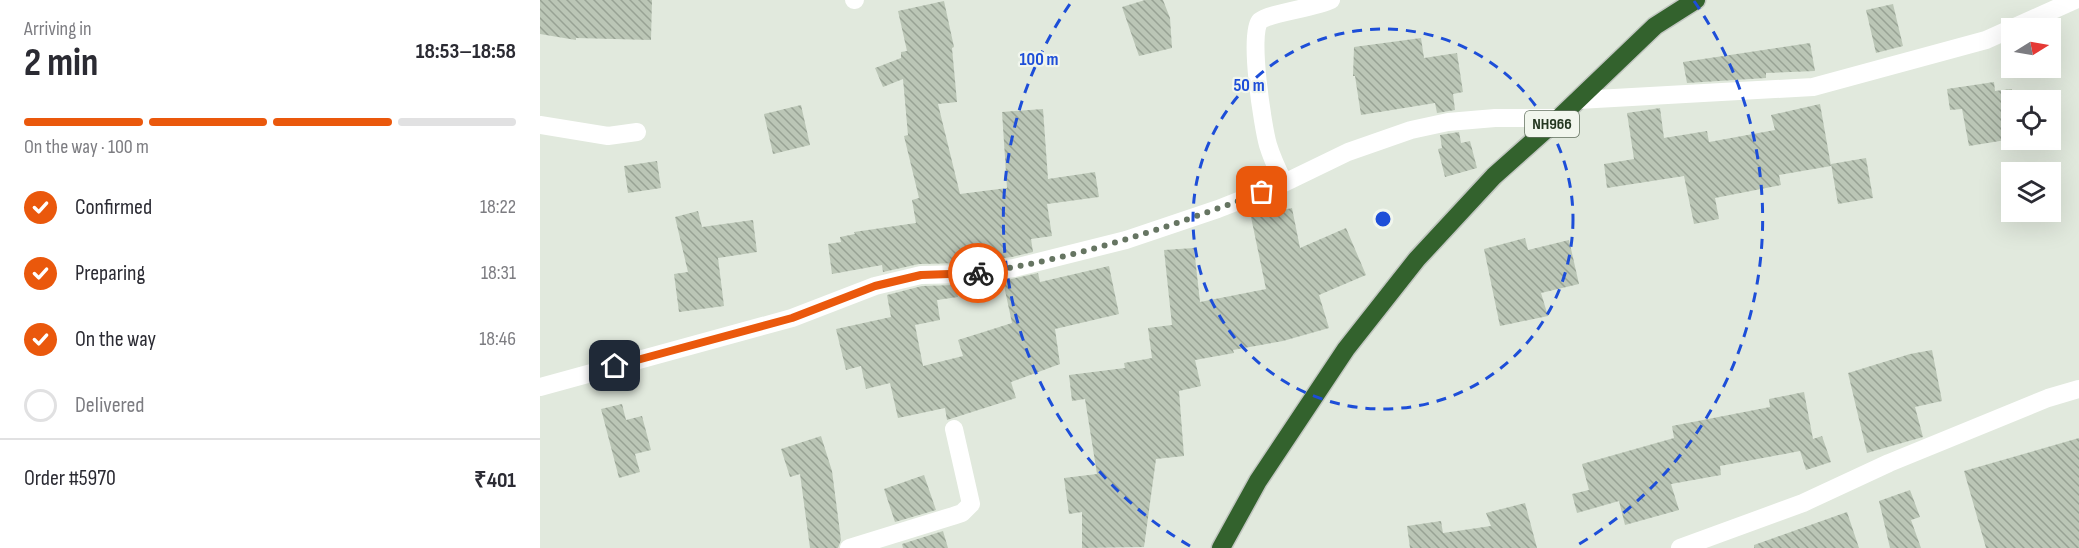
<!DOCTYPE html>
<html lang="en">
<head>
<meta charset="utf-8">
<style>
  body { margin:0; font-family:"Sofia Sans Condensed",sans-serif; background:#f7f7f7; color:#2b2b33; height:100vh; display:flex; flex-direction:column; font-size:22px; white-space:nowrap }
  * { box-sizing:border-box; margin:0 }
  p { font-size:20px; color:#7c7c81 }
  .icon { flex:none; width:33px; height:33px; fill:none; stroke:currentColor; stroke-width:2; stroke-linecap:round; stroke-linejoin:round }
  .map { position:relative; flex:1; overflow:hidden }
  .details { display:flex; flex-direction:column; background:#fff; width:540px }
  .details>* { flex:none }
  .needle { width:39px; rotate:79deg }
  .buttons { position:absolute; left:1461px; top:18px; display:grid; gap:12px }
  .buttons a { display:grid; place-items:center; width:60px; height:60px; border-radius:0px; background:#fff; box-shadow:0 6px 24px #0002; font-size:30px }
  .pin { position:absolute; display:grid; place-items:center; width:51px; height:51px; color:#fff; margin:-26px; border-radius:12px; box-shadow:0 3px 9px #0006 }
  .courier { position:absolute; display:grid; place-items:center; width:60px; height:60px; margin:-30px; border:4px solid #ea580c; border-radius:50%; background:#fff; color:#222; box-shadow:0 2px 8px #0007 }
  .head em { font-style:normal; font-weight:700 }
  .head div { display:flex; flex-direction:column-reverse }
  .head { display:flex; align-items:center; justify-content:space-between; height:102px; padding:0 24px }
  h1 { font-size:39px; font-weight:700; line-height:45px }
  .bar { display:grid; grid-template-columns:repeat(4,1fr); gap:9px 6px; align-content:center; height:72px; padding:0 24px }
  .bar i { height:8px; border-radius:4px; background:#e1e1e2 }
  .bar .selected { background:#ea580c }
  .bar p { grid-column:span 4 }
  .line { display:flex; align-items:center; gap:15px; padding:0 24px; border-top:2px solid #e1e1e2 }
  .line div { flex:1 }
  ol { padding:0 24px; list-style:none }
  li { display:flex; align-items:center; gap:18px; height:66px }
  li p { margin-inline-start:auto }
  li .icon { padding:6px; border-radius:50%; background:#ea580c; color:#fff; stroke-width:4 }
  li:last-child { color:#7c7c81 }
  li i { width:33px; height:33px; border:3px solid #e1e1e2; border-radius:50% }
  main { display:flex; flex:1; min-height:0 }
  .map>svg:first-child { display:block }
</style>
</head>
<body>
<main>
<section class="details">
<div class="head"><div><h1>2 min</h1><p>Arriving in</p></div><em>18:53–18:58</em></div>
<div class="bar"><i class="selected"></i><i class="selected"></i><i class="selected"></i><i></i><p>On the way · 100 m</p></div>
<ol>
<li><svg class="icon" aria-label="check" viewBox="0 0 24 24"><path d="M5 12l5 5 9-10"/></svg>Confirmed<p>18:22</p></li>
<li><svg class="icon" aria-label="check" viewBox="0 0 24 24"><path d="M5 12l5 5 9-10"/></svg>Preparing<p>18:31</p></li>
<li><svg class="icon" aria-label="check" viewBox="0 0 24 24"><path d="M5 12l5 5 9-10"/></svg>On the way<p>18:46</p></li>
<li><i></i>Delivered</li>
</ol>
<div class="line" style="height:78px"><div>Order #5970</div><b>₹401</b></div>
</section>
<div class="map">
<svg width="1539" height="548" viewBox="0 0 1539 548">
  <defs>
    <pattern id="building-back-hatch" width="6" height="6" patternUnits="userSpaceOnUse" patternTransform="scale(1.5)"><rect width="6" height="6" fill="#bbc6b6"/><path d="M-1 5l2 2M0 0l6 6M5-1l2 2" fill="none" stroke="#98a294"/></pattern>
  </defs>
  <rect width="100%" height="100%" fill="#e1e9dd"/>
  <path fill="url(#building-back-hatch)" d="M 0,0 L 112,0 L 111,40 L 36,38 L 36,40 L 0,34 Z
    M 605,0 L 623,0 L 630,18 L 632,48 L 599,56 L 582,7 Z
    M 404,1 L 414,47 L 412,48 L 417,102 L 398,104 L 420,194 L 467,188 L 462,112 L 503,109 L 508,179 L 555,172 L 559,197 L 507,204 L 512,236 L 491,239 L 493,252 L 472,257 L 425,263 L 379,264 L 343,272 L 342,265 L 292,274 L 288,244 L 301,242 L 300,237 L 315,234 L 314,232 L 376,223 L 372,200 L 379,198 L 364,136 L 368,135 L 363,79 L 343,87 L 335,68 L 361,58 L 361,52 L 367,51 L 358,11 Z
    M 1353,4 L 1363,46 L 1336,53 L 1326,10 Z
    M 881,38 L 884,58 L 917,53 L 923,92 L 913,94 L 915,110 L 897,113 L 895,103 L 821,115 L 815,76 L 813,76 L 814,47 Z
    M 1270,43 L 1275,71 L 1226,73 L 1226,78 L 1147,83 L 1143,62 Z
    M 1454,82 L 1455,91 L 1472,89 L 1472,108 L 1468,109 L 1472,139 L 1429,146 L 1422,109 L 1410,110 L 1407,89 Z
    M 1280,104 L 1291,166 L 1239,175 L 1241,185 L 1175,198 L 1179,219 L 1154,224 L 1144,176 L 1067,188 L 1064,164 L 1094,159 L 1087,113 L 1120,108 L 1124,138 L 1167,131 L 1169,142 L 1235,130 L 1231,115 Z
    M 261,105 L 270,145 L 233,154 L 224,114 Z
    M 919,132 L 921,143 L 930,141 L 937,168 L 905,177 L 898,149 L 902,148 L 900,135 Z
    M 1326,158 L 1333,198 L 1298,204 L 1291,164 Z
    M 117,161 L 121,188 L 88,193 L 84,166 Z
    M 752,208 L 760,248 L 806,228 L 826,275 L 779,295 L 789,328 L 743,341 L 693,350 L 694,353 L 655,360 L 661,386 L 639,391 L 644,456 L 616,459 L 604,547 L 542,548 L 542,512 L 529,514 L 524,478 L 557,474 L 545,399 L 532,401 L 529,375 L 585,368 L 584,363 L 612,358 L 608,328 L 632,325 L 624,250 L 654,248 L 660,302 L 726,289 L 711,217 Z
    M 158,211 L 162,227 L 213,220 L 217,252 L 178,258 L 184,306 L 139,312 L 134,274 L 148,272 L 135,217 Z
    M 985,238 L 988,250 L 1029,240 L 1039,284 L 1001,293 L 1008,316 L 960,326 L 944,249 Z
    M 569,266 L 579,314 L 515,329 L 520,364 L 471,382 L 476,398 L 407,420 L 405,408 L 358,418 L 350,383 L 326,389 L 321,366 L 306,370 L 296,329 L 351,317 L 347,295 L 382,286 L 416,285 L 418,297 L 397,300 L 400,320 L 375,325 L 383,366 L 423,356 L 418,340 L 472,323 L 463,281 L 498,273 L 500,282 Z
    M 1392,350 L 1402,401 L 1375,407 L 1383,437 L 1327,453 L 1308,373 L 1370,354 Z
    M 1264,392 L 1273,439 L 1282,436 L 1291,462 L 1266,470 L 1260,451 L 1180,466 L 1181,475 L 1131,484 L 1139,510 L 1085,525 L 1079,501 L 1037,513 L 1032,494 L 1049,490 L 1042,464 L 1134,438 L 1132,426 L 1230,407 L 1229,399 Z
    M 82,404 L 86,420 L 102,416 L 111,450 L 95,454 L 100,472 L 79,478 L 61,409 Z
    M 281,436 L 292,471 L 301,540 L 298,548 L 270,548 L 260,474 L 250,477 L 241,449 Z
    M 1539,438 L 1539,548 L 1446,548 L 1424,471 Z
    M 384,475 L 396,510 L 355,522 L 344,489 Z
    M 1370,490 L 1380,517 L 1371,520 L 1381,548 L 1350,548 L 1339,501 Z
    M 985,503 L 997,548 L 870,548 L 867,526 L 901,521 L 903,533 L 951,526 L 946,513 Z
    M 1307,512 L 1319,548 L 1214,548 L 1214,545 Z
    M 403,531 L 408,548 L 363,548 L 362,544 Z"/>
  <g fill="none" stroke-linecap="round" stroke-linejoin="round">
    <g stroke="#c2c7c1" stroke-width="21">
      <path id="highway" d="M 681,548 L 718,481 L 806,349 L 877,259 L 954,176 L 1019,118 L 1115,26 L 1156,0"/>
    </g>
    <path stroke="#fff" stroke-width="18" d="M 314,0 L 315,0
      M 1038,100 L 1273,87 L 1446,40 L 1535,0
      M 0,125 L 68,136 L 97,132
      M 744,183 C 738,171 732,158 728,145 C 723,128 708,32 720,21 C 729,13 775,8 791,0
      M 0,387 L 252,318 L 335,286 L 381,275 L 426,274 L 474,268 L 586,240 L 678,209 L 744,183 L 808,152 L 871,130 L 908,122 L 955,118 L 1019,118
      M 309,548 L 413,516 L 422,513 L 431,504 L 414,429
      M 1140,548 L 1263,503 L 1349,463 L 1508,398 L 1539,389"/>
    <use href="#highway" stroke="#33622d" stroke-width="18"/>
  </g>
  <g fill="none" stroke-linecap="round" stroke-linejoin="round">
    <path stroke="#667562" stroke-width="6" stroke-dasharray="0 10.8" d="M 438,273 C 536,259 630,227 722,192"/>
    <path stroke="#ea580c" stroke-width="8" d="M 75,366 L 252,318 L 335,286 L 381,275 L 438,273"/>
  </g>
  <g fill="none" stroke="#1d4ed8" stroke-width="3" stroke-dasharray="10 8">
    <circle cx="843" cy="219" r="190"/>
    <path d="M650 546A380 380 0 0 1 532 1M1154 1A380 380 0 0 1 1036 546"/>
  </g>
  <g text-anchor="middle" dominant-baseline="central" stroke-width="4.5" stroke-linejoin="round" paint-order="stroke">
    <rect fill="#f1f6ed" stroke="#62705e" stroke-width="1.5" x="985" y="111" width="54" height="26" rx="4.5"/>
    <g font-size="16" font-weight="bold" fill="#243720">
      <text x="1012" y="124">NH966</text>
    </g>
  </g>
  <circle cx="843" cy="219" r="9" fill="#1d4ed8" stroke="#f1f6ed" stroke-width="3"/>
  <g font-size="18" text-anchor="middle" font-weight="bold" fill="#1d4ed8" stroke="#f1f6ed" stroke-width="4.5" stroke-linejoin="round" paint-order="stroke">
    <text x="499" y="65">100 m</text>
    <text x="709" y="91">50 m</text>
  </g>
</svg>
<div class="buttons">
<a><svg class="needle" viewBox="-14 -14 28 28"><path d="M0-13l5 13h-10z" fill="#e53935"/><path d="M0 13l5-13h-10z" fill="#7c7c81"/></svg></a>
<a><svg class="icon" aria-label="locate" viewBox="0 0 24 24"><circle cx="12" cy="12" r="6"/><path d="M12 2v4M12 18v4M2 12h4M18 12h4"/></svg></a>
<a><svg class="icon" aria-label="layers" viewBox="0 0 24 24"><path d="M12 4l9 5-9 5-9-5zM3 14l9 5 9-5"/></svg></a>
</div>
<div class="pin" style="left:722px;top:192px;background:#ea580c"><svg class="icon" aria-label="bag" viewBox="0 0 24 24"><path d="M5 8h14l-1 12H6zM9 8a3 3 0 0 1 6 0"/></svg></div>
<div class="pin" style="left:75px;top:366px;background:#1f2937"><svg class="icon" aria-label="home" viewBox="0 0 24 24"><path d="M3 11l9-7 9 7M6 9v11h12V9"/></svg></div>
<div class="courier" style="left:438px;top:273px"><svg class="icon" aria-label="bike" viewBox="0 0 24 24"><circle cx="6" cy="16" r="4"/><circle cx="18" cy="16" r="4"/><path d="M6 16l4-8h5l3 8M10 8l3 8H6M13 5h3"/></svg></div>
</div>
</main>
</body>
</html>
